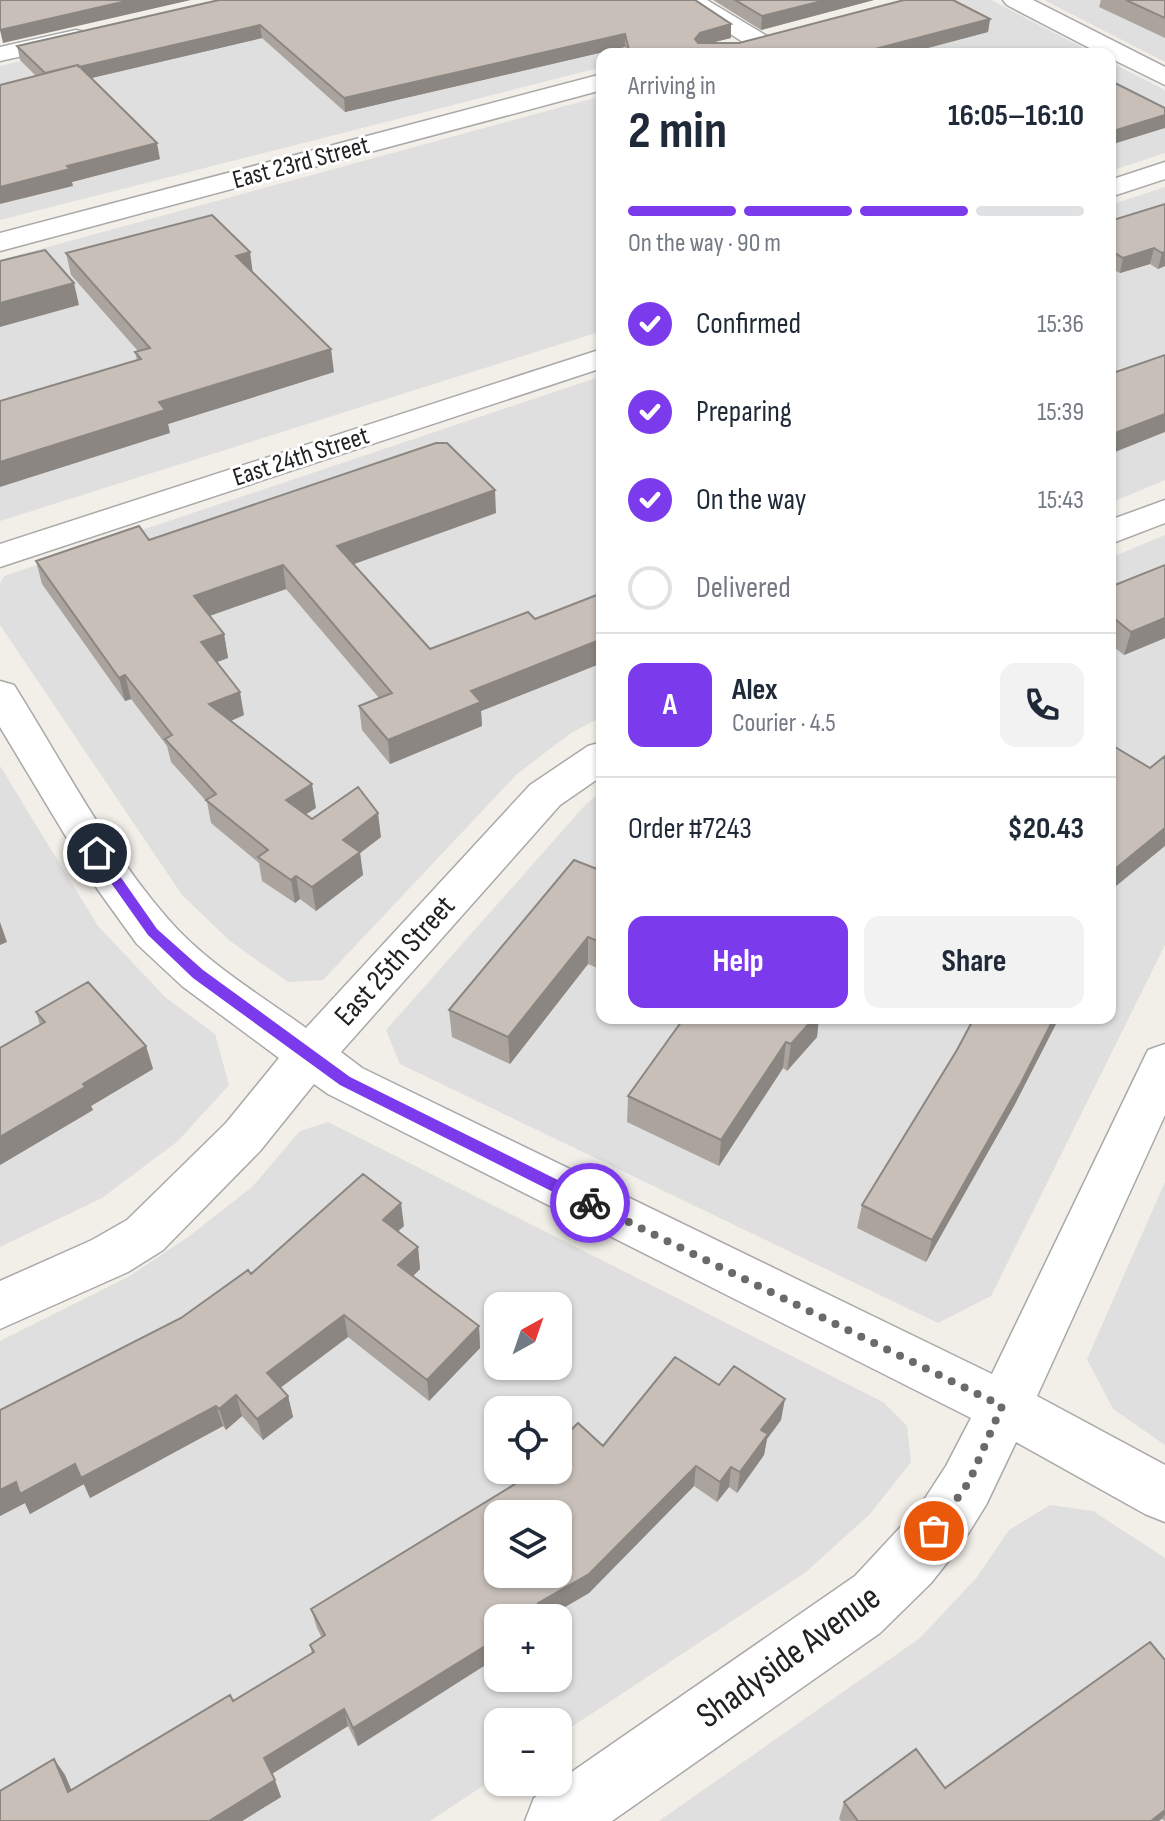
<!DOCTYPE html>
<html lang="en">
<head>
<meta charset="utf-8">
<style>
  body { margin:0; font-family:"Sofia Sans Condensed",sans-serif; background:#f2f2f3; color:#1f2937; height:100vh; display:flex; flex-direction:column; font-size:30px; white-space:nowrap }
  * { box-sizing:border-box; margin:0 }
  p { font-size:26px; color:#747a83 }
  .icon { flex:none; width:44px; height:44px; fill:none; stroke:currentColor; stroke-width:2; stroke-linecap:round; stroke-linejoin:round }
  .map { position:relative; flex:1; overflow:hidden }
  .drawer { position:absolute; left:596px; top:48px; width:520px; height:976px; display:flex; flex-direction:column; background:#fff; border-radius:16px; box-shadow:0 2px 6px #0004 }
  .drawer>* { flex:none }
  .needle { width:52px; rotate:40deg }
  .tools { position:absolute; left:484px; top:1292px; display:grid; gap:16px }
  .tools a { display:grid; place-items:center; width:88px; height:88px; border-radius:16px; background:#fff; box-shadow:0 2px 6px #0004; font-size:40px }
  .pin { position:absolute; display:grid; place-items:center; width:68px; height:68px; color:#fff; margin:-34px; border:4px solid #fff; border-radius:50%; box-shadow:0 2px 8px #0007 }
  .courier { position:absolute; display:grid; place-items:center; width:80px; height:80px; margin:-40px; border:6px solid #7c3aed; border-radius:50%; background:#fff; color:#222; box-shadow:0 2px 10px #0007 }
  .overview em { font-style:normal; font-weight:700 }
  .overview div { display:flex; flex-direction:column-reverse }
  .overview { display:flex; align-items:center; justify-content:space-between; height:136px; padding:0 32px }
  h1 { font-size:52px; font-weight:700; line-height:60px }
  .bar { display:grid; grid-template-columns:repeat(4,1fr); gap:12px 8px; align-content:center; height:96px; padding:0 32px }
  .bar i { height:10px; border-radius:6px; background:#e0e1e3 }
  .bar .active { background:#7c3aed }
  .bar p { grid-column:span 4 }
  .line { display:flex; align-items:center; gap:20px; padding:0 32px; border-top:2px solid #e0e1e3 }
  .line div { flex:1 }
  .round { display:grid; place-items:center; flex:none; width:84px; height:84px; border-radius:16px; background:#f2f2f3 }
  ol { padding:0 32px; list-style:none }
  li { display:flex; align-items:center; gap:24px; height:88px }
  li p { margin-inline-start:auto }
  li .icon { padding:8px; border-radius:50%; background:#7c3aed; color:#fff; stroke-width:4 }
  li:last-child { color:#747a83 }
  li i { width:44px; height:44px; border:4px solid #e0e1e3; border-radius:50% }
  .action { display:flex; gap:16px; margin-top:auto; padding:16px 32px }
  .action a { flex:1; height:92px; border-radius:16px; background:#7c3aed; color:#fff; font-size:32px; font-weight:700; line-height:92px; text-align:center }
  .action a+a { background:#f2f2f3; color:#1f2937 }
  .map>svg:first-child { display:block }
</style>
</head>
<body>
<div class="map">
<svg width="1165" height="1821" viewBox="0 0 1165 1821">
  <rect width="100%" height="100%" fill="#f2efe9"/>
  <path fill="#e0dfdf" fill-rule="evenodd" d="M 275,0 L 660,0 L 652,54 L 602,54 L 602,67 L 0,220 L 0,66 Z
    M 954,0 L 991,0 L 1095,54 L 756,54 Z
    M 1044,0 L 1165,0 L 1165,62 Z
    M 1110,62 L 1165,90 L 1165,153 L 1110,171 Z
    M 602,96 L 602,331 L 0,521 L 0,260 Z
    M 1165,187 L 1165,480 L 1110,503 L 1110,205 Z
    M 602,376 L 602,717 L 571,733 L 517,774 L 323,980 L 288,982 L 230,941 L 182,895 L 0,625 L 0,583 L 4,576 Z
    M 1165,535 L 1165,945 L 991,1296 L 938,1323 L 400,1064 L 386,1030 L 586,804 L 602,791 L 602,1018 L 1110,1018 L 1110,558 Z
    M 0,766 L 98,926 L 165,997 L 215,1034 L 229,1085 L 178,1141 L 102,1198 L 0,1247 Z
    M 328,1122 L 883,1402 L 907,1426 L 911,1462 L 870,1514 L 806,1572 L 558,1736 L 558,1722 L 498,1722 L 498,1776 L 430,1821 L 0,1821 L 0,1341 L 128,1277 L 188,1237 L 252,1187 L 300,1131 ZM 498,1306 L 558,1306 L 558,1366 L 498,1366 ZM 498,1410 L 558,1410 L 558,1470 L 498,1470 ZM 498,1514 L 558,1514 L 558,1574 L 498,1574 ZM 498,1618 L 558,1618 L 558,1678 L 498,1678 Z
    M 1165,1182 L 1165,1445 L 1113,1409 L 1087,1359 Z
    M 1050,1505 L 1093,1511 L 1165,1558 L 1165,1821 L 659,1821 L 920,1638 L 977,1577 L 1009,1530 Z"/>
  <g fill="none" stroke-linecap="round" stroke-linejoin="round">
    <g stroke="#a9a9a9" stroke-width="3">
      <path id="street" d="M 678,0 L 707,0 L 767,36 L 770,41 L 767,46 L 749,46 Z
        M 1003,0 L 1033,0 L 1165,67 L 1165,85 L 1110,58 L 1110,54 L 1101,54 L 1007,5 Z
        M 76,30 L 85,32 L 88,37 L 85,42 L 0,61 L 0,47 Z
        M 602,74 L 602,90 L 0,251 L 0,233 Z
        M 1165,162 L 1165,179 L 1110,197 L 1110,180 Z
        M 602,349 L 602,368 L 0,567 L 0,544 Z
        M 1165,500 L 1165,523 L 1110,544 L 1110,520 Z
        M 0,681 L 14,685 C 63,763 107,849 168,919 C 206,963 259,994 306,1028 L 530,785 L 588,746 L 602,742 L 602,776 L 560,805 L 341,1052 L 362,1068 L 992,1374 L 1148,1050 L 1165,1044 L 1165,1115 L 1037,1396 L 1165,1465 L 1165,1522 L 1145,1514 L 1016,1442 L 986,1505 L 961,1545 L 931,1583 L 880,1633 L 612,1821 L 525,1821 L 534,1798 L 855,1576 L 920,1506 L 946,1466 L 971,1418 L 328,1094 L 314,1084 L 260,1151 L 163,1250 L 128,1272 L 0,1329 L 0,1281 L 92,1240 L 127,1220 L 226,1123 L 279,1058 L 182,986 L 137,944 L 98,890 L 0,727 Z"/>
    </g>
    <use href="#street" fill="#fff" fill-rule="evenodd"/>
  </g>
  <path fill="#aba49e" d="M 219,0 L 731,24 L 731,38 L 709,43 L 739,43 L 990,19 L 988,32 L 905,54 L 627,54 L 625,47 L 345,112 L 262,38 L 91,78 L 160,159 L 72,182 L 73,186 L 36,76 L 20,60 L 17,46 Z
    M 713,0 L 874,0 L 761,30 Z
    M 1101,0 L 1165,0 L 1165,38 L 1099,7 Z
    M 1165,204 L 1165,266 L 1158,269 L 1150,264 L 1120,273 L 1110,268 L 1110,221 Z
    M 66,253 L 253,272 L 334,372 L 168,424 L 170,433 L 137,360 L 135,352 L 138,351 L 71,275 Z
    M 496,513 L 354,564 L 430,649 L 535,619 L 602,593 L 602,663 L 481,711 L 482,726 L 390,764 L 362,730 L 359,706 L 379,698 L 286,589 L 209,616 L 224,634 L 228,658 L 217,662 L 244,715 L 231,721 L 316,808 L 306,814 L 312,819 L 381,837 L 360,853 L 363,875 L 316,911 L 300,899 L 295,903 L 262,881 L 259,863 L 211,823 L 207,802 L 171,762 L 167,746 L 131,699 L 125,701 L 42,584 L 36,561 L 149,540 Z
    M 1165,565 L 1165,638 L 1124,655 L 1110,644 L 1110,587 Z
    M 602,871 L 602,970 L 588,964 L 510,1064 L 452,1037 L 449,1010 Z
    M 36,1012 L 146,1046 L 153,1069 L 91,1106 L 93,1110 L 0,1165 L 0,1048 L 40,1025 Z
    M 684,1018 L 819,1018 L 817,1037 L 787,1071 L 783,1068 L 719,1166 L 627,1122 L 628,1096 Z
    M 974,1018 L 1059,1018 L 1014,1106 L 926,1262 L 857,1228 L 862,1205 L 957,1050 Z
    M 404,1226 L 398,1231 L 418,1247 L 420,1269 L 413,1276 L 479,1326 L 480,1348 L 429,1401 L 348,1337 L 280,1388 L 288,1396 L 293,1417 L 263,1440 L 242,1416 L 226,1430 L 223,1426 L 90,1498 L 84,1484 L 30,1514 L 25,1503 L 0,1516 L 0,1410 L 181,1318 L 251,1274 Z
    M 719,1385 L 781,1420 L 767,1439 L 764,1455 L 737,1493 L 729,1487 L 717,1502 L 694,1486 L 589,1593 L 546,1618 L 498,1618 L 498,1657 L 358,1746 L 348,1726 L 272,1774 L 281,1797 L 242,1821 L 0,1821 L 54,1759 L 65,1775 L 71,1790 L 233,1701 L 312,1654 L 310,1645 L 322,1638 L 317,1628 L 311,1609 L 603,1446 Z
    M 1165,1660 L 1165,1821 L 1162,1819 L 1159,1821 L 841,1821 L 839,1819 L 844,1802 L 945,1788 Z"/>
  <path fill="#8b8681" d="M 131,0 L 191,0 L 3,43 L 0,30 Z
    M 826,0 L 874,0 L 761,30 L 762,16 Z
    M 990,19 L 988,32 L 905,54 L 856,54 Z
    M 731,24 L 731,38 L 699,46 L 695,39 L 700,33 Z
    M 260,25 L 262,38 L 49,88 L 46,74 Z
    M 625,34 L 625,47 L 345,112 L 344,98 Z
    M 1165,115 L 1165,128 L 1110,145 L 1110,132 Z
    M 157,143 L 160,159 L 72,182 L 73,186 L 0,204 L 0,187 L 67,166 Z
    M 1154,248 L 1150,264 L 1120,273 L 1123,258 Z
    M 250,252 L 253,274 L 236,256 Z
    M 1165,252 L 1165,266 L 1158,269 L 1162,253 Z
    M 74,283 L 79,305 L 0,327 L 0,303 Z
    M 331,349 L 334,372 L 168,424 L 170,433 L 0,487 L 0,462 L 159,402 Z
    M 1165,414 L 1165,432 L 1110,454 L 1110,435 Z
    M 495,490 L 496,513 L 340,569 L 337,546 Z
    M 283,565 L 286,589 L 198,620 L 194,596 Z
    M 1165,618 L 1165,638 L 1124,655 L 1131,632 Z
    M 224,634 L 228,658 L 206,666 L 201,642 Z
    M 602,639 L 602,663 L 481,711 L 482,726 L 390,764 L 388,740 L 471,691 Z
    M 125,675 L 131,699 L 125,701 L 119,678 Z
    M 240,692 L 244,715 L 214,728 L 209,704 Z
    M 312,784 L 316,808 L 290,824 L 286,800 Z
    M 378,813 L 381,837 L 360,853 L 363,875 L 316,911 L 312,887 L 343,840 Z
    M 1165,828 L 1165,846 L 1110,891 L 1110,873 Z
    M 296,876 L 300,899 L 295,903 L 291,880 Z
    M 0,922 L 7,942 L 0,945 Z
    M 588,937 L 588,964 L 510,1064 L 508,1037 Z
    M 814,1018 L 819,1018 L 817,1037 L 787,1071 L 791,1044 Z
    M 1054,1018 L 1059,1018 L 1014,1106 L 926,1262 L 932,1240 Z
    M 786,1042 L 783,1068 L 719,1166 L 721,1140 Z
    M 146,1046 L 153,1069 L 91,1106 L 93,1110 L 0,1165 L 0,1137 L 83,1084 Z
    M 401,1203 L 404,1226 L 386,1242 L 383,1220 Z
    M 418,1247 L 420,1269 L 402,1287 L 398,1265 Z
    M 344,1315 L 348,1337 L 272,1394 L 267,1373 Z
    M 479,1326 L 480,1348 L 429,1401 L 427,1380 Z
    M 236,1395 L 242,1416 L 226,1430 L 219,1409 Z
    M 288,1396 L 293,1417 L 263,1440 L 257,1419 Z
    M 785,1399 L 781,1420 L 767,1439 L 764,1455 L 737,1493 L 740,1472 L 761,1430 Z
    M 216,1406 L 223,1426 L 90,1498 L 81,1478 Z
    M 75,1464 L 84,1484 L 30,1514 L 25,1503 L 0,1516 L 0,1490 L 16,1482 Z
    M 696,1466 L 694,1486 L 589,1593 L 546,1618 L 529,1618 L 538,1603 Z
    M 731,1467 L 729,1487 L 717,1502 L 720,1482 Z
    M 498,1638 L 498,1657 L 358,1746 L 353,1728 Z
    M 344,1709 L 348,1726 L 270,1775 L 264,1758 Z
    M 54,1759 L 65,1775 L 79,1808 L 68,1792 Z
    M 275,1780 L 281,1797 L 242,1821 L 209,1821 Z
    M 1165,1810 L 1165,1815 L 1159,1821 L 1151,1821 Z"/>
  <path fill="#c7bfb8" stroke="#8b8681" stroke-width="2" fill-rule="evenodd" d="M 0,0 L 131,0 L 0,30 Z
    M 219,0 L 695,0 L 731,24 L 700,33 L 695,39 L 698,43 L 739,43 L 904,0 L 953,0 L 990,19 L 856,54 L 630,54 L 625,34 L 344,98 L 260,25 L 79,67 L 78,65 L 45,73 L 17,46 Z
    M 735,0 L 826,0 L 762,16 Z
    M 1126,0 L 1165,0 L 1165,18 Z
    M 78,65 L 157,143 L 67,166 L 70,169 L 0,187 L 0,85 Z
    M 1115,83 L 1165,108 L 1165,115 L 1110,132 L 1110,84 Z
    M 1165,204 L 1165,252 L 1162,253 L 1154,248 L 1123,258 L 1110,250 L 1110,221 Z
    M 212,215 L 250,252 L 236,256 L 331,349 L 159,402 L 165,410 L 0,462 L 0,401 L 141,359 L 135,352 L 150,348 L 66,253 Z
    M 45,250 L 74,283 L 0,303 L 0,261 Z
    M 1165,355 L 1165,414 L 1110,435 L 1110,395 L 1114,394 L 1110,392 L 1110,374 Z
    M 436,443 L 447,443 L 495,490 L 337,546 L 430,649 L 528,612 L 535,619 L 602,593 L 602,639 L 471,691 L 481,702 L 388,740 L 359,706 L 392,693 L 283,565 L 194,596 L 224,634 L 201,642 L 240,692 L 209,704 L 312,784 L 286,800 L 312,819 L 358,787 L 378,813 L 343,840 L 360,852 L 312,887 L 296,876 L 291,880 L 258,857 L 268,850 L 206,800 L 216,794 L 165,739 L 172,735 L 125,675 L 119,678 L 36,561 L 139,526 L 149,540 Z
    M 1165,565 L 1165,618 L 1131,632 L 1110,615 L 1110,587 Z
    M 1110,744 L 1150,768 L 1165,756 L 1165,828 L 1110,873 Z
    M 574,860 L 602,871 L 602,943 L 588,937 L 508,1037 L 449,1010 Z
    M 88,982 L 146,1046 L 83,1084 L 85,1087 L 0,1137 L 0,1048 L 45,1022 L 36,1012 Z
    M 684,1018 L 814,1018 L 791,1044 L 786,1042 L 721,1140 L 628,1096 Z
    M 974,1018 L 1054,1018 L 1021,1083 L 932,1240 L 862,1205 L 957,1050 Z
    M 363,1174 L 401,1203 L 383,1220 L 418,1247 L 398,1265 L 479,1326 L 427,1380 L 344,1315 L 267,1373 L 288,1396 L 257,1419 L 236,1395 L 219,1409 L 216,1406 L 81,1478 L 75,1464 L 20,1494 L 16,1482 L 0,1490 L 0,1410 L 181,1318 L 248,1270 L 251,1274 Z
    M 675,1357 L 719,1385 L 734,1366 L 785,1399 L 761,1430 L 768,1434 L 740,1472 L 731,1467 L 720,1482 L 696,1466 L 589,1574 L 538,1603 L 542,1610 L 529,1618 L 498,1618 L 498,1638 L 353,1728 L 344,1709 L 264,1758 L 275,1780 L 209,1821 L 0,1821 L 0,1791 L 54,1759 L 68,1792 L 230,1695 L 233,1701 L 314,1652 L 310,1645 L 325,1635 L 311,1609 L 515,1484 L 530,1470 L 558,1470 L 558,1443 L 578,1423 L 603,1446 ZM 498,1514 L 558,1514 L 558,1574 L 498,1574 Z
    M 1150,1642 L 1165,1660 L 1165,1810 L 1151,1821 L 858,1821 L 844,1802 L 916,1749 L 945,1788 Z"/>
  <path fill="#7c3aed" d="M 97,848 L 101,849 L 157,929 L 203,970 L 350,1077 L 596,1199 L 596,1208 L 585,1208 L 340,1085 L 193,978 L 148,935 L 92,856 L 92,849 Z"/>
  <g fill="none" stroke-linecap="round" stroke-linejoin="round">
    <path stroke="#6b6a68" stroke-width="8" stroke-dasharray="0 14.4" d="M 590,1203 L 1002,1406 L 969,1482 L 934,1531"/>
  </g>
  <g text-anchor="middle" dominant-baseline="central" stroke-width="6" stroke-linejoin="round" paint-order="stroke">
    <g font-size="26" fill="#222" stroke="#fff">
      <text transform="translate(301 163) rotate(-15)">East 23rd Street</text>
      <text transform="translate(301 457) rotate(-18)">East 24th Street</text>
    </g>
    <g font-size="30" fill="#222" stroke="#fff">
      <text transform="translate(395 961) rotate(-48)">East 25th Street</text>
    </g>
    <g font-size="36" fill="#222" stroke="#fff">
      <text transform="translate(789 1657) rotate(-36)">Shadyside Avenue</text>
    </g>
  </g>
</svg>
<div class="tools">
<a><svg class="needle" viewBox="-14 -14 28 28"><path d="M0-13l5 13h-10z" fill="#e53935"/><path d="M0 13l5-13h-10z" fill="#747a83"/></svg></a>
<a><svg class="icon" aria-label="locate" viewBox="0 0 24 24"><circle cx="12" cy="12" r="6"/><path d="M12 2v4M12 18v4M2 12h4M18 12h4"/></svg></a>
<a><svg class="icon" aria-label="layers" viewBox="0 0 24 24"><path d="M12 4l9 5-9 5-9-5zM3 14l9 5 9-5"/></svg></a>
<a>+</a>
<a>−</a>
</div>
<div class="pin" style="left:934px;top:1531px;background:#ea580c"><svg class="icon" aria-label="bag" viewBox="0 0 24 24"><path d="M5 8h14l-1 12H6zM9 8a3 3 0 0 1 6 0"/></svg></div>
<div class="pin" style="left:97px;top:853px;background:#1f2937"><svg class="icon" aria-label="home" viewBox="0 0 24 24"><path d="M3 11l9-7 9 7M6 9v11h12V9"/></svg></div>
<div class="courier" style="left:590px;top:1203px"><svg class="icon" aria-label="bike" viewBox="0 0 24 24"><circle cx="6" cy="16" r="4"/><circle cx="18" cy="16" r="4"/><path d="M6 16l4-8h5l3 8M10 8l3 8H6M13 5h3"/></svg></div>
<section class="drawer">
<div class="overview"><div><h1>2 min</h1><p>Arriving in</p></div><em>16:05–16:10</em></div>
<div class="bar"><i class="active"></i><i class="active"></i><i class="active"></i><i></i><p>On the way · 90 m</p></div>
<ol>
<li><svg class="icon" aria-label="check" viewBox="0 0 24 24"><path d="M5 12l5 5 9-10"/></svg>Confirmed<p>15:36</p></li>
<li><svg class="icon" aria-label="check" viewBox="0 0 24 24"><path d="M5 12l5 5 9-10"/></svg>Preparing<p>15:39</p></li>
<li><svg class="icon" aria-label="check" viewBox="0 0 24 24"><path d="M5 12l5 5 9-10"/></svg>On the way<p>15:43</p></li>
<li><i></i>Delivered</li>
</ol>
<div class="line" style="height:144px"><b class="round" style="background:#7c3aed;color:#fff">A</b><div><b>Alex</b><p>Courier · 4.5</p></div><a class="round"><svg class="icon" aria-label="phone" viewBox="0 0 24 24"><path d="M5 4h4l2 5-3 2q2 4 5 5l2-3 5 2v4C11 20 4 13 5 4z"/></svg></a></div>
<div class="line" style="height:104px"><div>Order #7243</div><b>$20.43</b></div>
<div class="action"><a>Help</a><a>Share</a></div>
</section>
</div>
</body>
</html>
